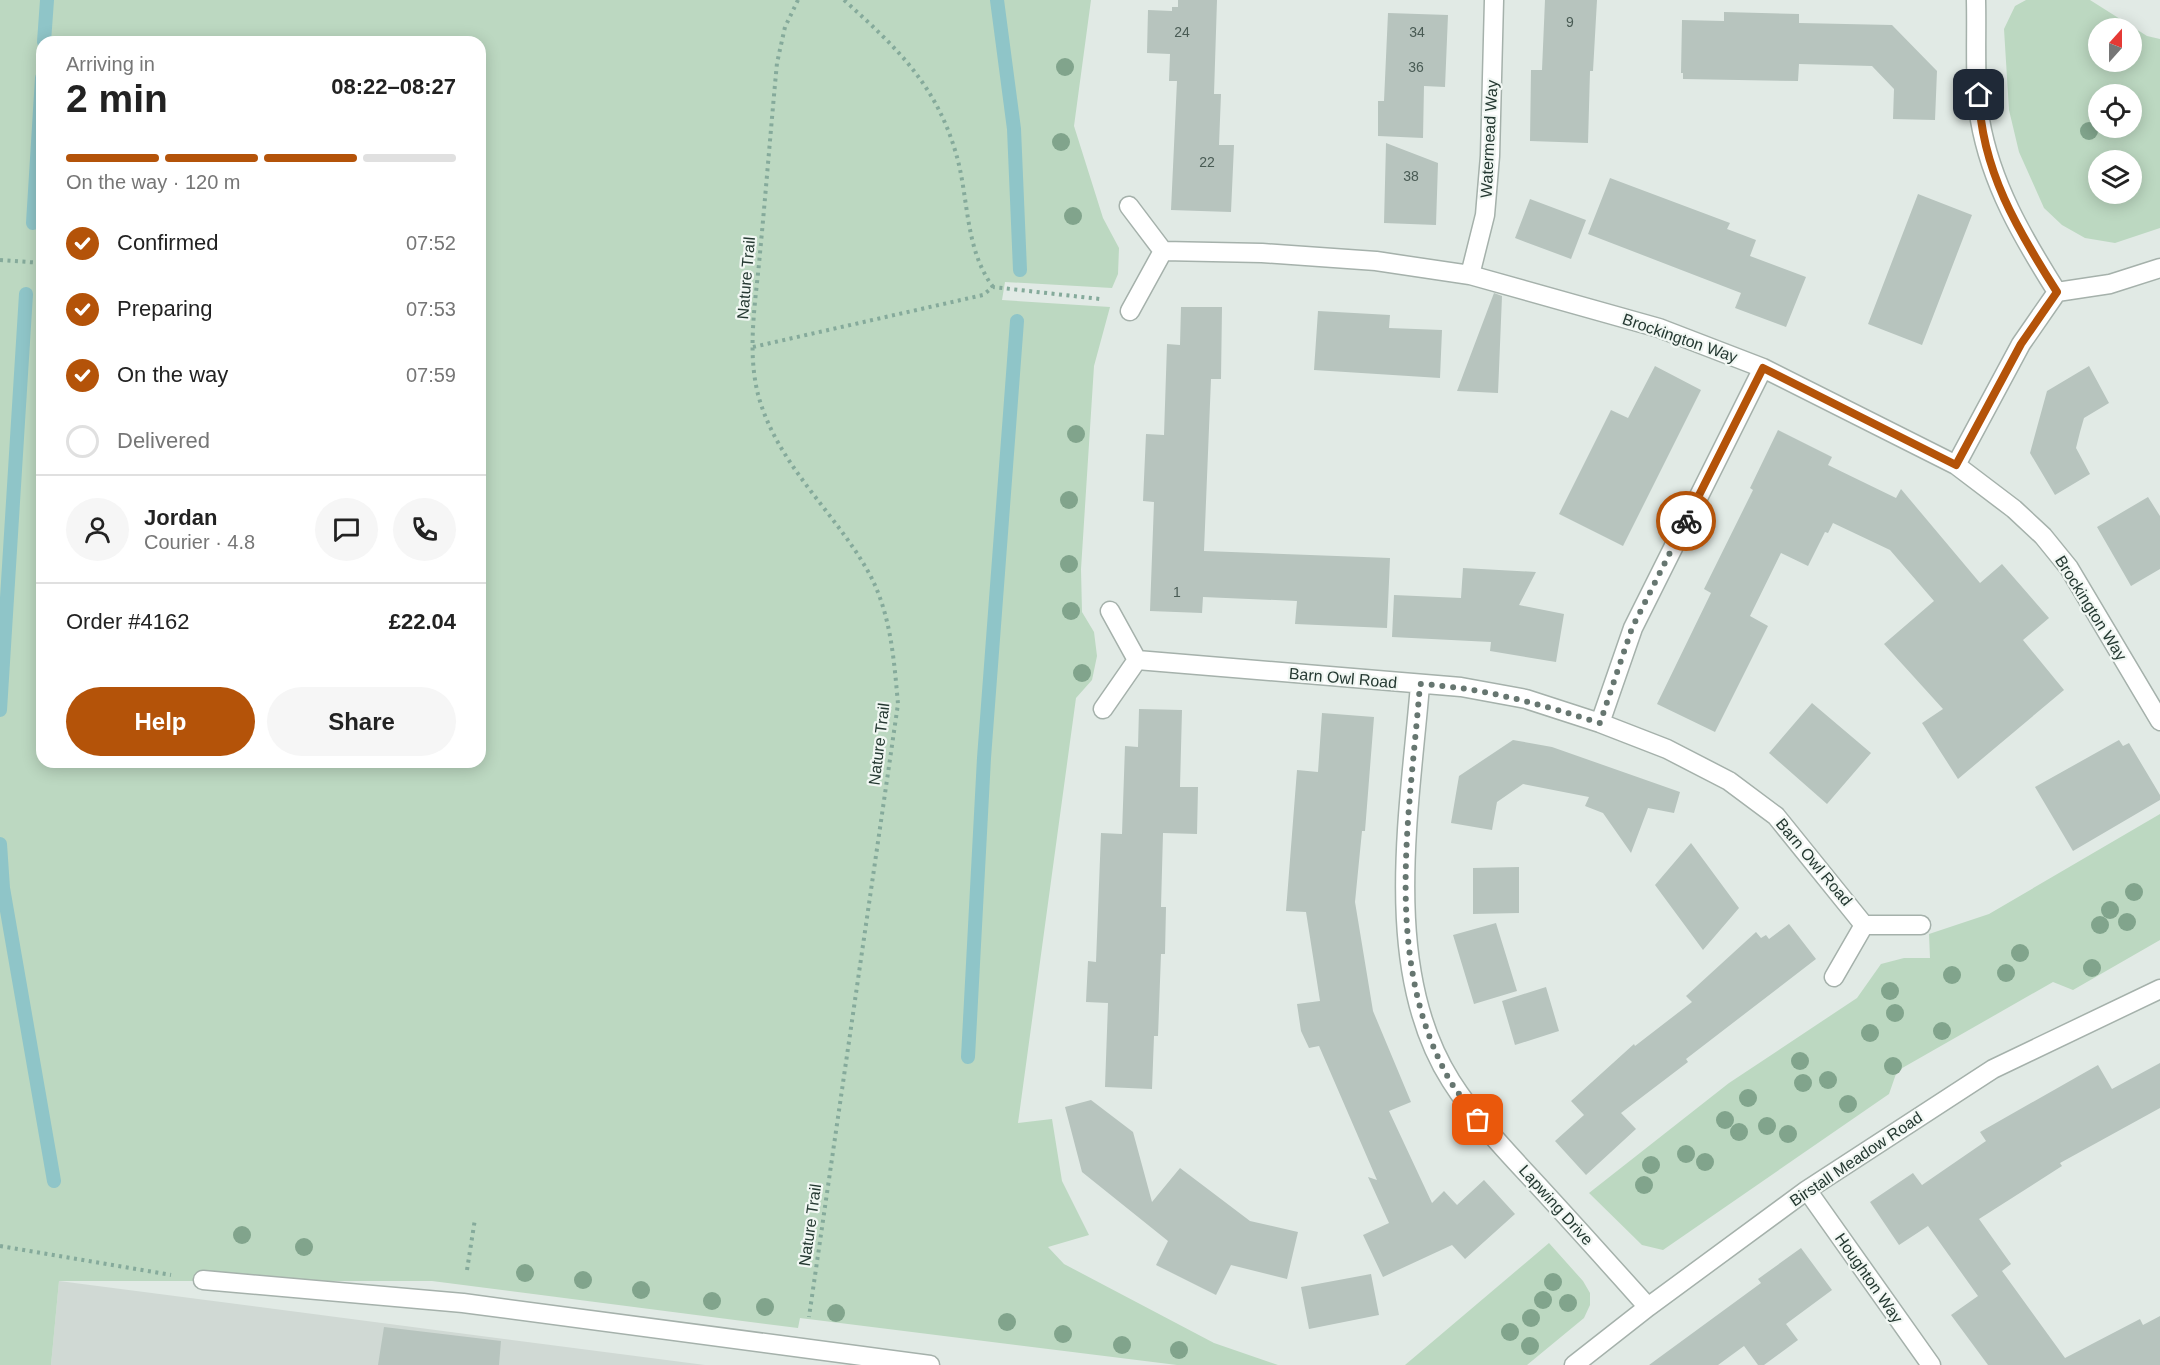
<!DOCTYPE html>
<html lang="en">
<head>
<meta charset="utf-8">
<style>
  body { margin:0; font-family:Arial,sans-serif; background:#f6f6f6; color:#222; height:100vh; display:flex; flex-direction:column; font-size:22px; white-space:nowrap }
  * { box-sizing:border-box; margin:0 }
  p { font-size:20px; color:#767676 }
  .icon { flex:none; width:33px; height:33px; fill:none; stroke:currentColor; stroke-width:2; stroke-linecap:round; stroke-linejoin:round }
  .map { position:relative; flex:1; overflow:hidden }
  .panel { position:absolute; left:36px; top:36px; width:450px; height:732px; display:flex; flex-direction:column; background:#fff; border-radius:18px; box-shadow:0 3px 15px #0003 }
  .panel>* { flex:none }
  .needle { width:39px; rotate:21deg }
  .buttons { position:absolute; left:2088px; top:18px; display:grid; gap:12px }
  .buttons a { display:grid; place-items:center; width:54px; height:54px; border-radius:50%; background:#fff; box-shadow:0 3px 15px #0003; font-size:30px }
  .pin { position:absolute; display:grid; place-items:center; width:51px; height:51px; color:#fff; margin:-26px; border-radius:12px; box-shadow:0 3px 9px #0006 }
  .courier { position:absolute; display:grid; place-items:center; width:60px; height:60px; margin:-30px; border:4px solid #b45309; border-radius:50%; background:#fff; color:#222; box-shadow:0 2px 8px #0007 }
  .head em { font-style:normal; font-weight:800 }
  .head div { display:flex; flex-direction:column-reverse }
  .head { display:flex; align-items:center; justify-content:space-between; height:102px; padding:0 30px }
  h1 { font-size:39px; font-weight:800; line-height:45px }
  .bar { display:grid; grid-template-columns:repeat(4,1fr); gap:9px 6px; align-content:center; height:72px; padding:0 30px }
  .bar i { height:8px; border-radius:4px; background:#e0e0e0 }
  .bar .current { background:#b45309 }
  .bar p { grid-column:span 4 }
  .line { display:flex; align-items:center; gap:15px; padding:0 30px; border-top:2px solid #e0e0e0 }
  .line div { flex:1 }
  .round { display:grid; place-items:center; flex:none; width:63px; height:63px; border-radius:32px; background:#f6f6f6 }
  ol { padding:0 30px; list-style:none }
  li { display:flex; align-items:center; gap:18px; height:66px }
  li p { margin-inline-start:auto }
  li .icon { padding:6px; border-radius:50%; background:#b45309; color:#fff; stroke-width:4 }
  li:last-child { color:#767676 }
  li i { width:33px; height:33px; border:3px solid #e0e0e0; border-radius:50% }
  .primary-button { display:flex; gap:12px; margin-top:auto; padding:12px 30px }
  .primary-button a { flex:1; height:69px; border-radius:36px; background:#b45309; color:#fff; font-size:24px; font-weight:800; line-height:69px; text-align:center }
  .primary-button a+a { background:#f6f6f6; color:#222 }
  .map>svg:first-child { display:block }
</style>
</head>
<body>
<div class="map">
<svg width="2160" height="1365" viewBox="0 0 2160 1365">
  <rect width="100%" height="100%" fill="#e1eae5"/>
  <path fill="#d0d9d4" d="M 59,1281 L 705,1365 L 51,1365 Z"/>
  <path fill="#bcd8c1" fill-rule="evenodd" d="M 0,0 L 1091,0 L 1074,126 L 1103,218 L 1119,248 L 1118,274 L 1112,288 L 1005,282 L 1002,300 L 1110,307 L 1094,366 L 1081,569 L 1082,612 L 1094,632 L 1097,656 L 1092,680 L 1076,698 L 1018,1123 L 1052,1119 L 1062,1181 L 1089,1235 L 1048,1247 L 1064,1264 L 1214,1343 L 1278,1365 L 1177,1365 L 800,1318 L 798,1328 L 432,1281 L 59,1281 L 51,1365 L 0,1365 ZM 42,42 L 480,42 L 480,762 L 42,762 Z
    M 2026,0 L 2090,0 L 2147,36 L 2160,39 L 2160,228 L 2115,243 L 2085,238 L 2062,225 L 2044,208 L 2019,152 L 2009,110 L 2004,29 L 2015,6 ZM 2132,28 L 2132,62 L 2098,62 L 2098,28 ZM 2132,94 L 2132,128 L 2098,128 L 2098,94 ZM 2098,160 L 2132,160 L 2132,194 L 2098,194 Z
    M 2160,814 L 2160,940 L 2073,990 L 2053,982 L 1897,1071 L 1889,1094 L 1663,1250 L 1642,1245 L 1589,1193 L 1729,1083 L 1857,998 L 1881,964 L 1904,958 L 1930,958 L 1929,934 L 1989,914 Z
    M 1549,1243 L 1583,1281 L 1590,1293 L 1590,1305 L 1584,1318 L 1527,1365 L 1405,1365 Z"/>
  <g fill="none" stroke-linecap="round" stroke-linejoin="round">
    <path stroke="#8fc5c8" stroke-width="14" d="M 997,0 L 1014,129 L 1020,270
      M 44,42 L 47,0
      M 33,223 L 42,78
      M 0,710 L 26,294
      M 0,844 L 3,888 L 54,1181
      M 968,1057 L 984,758 L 1017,321"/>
  </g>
  <path fill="#b7c4be" d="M 1178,0 L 1217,0 L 1214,94 L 1221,94 L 1219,145 L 1234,145 L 1231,212 L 1171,210 L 1177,81 L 1169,81 L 1170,54 L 1147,53 L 1148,10 L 1172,11 L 1172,7 L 1178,7 Z
    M 1545,0 L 1597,0 L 1593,71 L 1590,71 L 1588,143 L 1530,141 L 1531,70 L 1542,70 Z
    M 1724,12 L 1799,14 L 1799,23 L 1892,25 L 1937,71 L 1935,120 L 1893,119 L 1894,89 L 1872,66 L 1799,64 L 1798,81 L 1683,79 L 1683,73 L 1681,73 L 1682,20 L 1724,21 Z
    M 1388,13 L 1448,15 L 1445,87 L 1424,86 L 1423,138 L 1378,136 L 1378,101 L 1384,101 Z
    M 1386,143 L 1438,163 L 1436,225 L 1384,223 Z
    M 1610,178 L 1730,223 L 1727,229 L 1756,240 L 1750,256 L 1806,277 L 1786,327 L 1735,308 L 1741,293 L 1588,234 Z
    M 1918,194 L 1972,215 L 1922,345 L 1868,324 Z
    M 1530,199 L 1586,220 L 1571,259 L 1515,238 Z
    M 1494,293 L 1502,296 L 1498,393 L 1457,391 Z
    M 1181,307 L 1222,307 L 1221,379 L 1211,379 L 1204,551 L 1390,558 L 1387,628 L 1295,624 L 1297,601 L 1203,597 L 1202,613 L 1150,611 L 1154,502 L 1143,501 L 1146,434 L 1164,435 L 1167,344 L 1180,345 Z
    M 1318,311 L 1390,315 L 1389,328 L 1442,330 L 1440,378 L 1314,370 Z
    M 1655,366 L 1701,390 L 1623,546 L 1559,514 L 1611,410 L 1628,418 Z
    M 2089,366 L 2109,403 L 2084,418 L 2080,432 L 2076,448 L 2090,474 L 2055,495 L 2030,453 L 2047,391 Z
    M 1778,430 L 1832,457 L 1828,465 L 1896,498 L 1901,489 L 1980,583 L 2002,564 L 2049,618 L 2023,640 L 2064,690 L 1958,779 L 1922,723 L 1943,709 L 1884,644 L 1934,601 L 1890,550 L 1833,523 L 1828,533 L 1825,532 L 1808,566 L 1781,553 L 1750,616 L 1768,626 L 1715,732 L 1657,704 L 1711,593 L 1704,589 L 1753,490 L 1750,488 Z
    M 2148,497 L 2160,516 L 2160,569 L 2131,586 L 2097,527 Z
    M 1463,568 L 1536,572 L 1519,605 L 1564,614 L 1556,662 L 1490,651 L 1491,642 L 1392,637 L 1394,595 L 1461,598 Z
    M 1812,703 L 1871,753 L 1827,804 L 1769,753 Z
    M 1139,709 L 1182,710 L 1180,787 L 1198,787 L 1197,834 L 1163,833 L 1161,907 L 1166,907 L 1165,954 L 1161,954 L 1158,1036 L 1154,1036 L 1152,1089 L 1105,1087 L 1108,1003 L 1086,1002 L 1088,961 L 1096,962 L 1101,833 L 1122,834 L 1125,746 L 1138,747 Z
    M 1322,713 L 1374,717 L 1365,831 L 1362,831 L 1355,902 L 1373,1011 L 1411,1102 L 1389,1111 L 1432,1203 L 1444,1191 L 1457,1205 L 1484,1180 L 1515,1214 L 1465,1259 L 1452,1245 L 1383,1277 L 1363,1235 L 1389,1223 L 1368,1177 L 1377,1180 L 1319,1046 L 1309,1048 L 1301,1031 L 1297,1004 L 1320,1001 L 1306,912 L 1286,911 L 1297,770 L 1318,772 Z
    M 1513,740 L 1552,747 L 1680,792 L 1674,813 L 1648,808 L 1631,853 L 1603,813 L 1585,806 L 1589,797 L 1523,784 L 1497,802 L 1492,830 L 1451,823 L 1459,776 Z
    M 2119,740 L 2123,746 L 2129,743 L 2160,795 L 2160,800 L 2073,851 L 2035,787 Z
    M 1691,843 L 1739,908 L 1703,950 L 1655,885 Z
    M 1519,867 L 1519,913 L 1473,914 L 1473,868 Z
    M 1496,923 L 1517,991 L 1474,1004 L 1453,935 Z
    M 1789,924 L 1816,959 L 1686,1059 L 1688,1062 L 1621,1113 L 1636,1129 L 1586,1175 L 1555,1141 L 1584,1115 L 1571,1101 L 1634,1044 L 1635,1046 L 1692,1002 L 1686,996 L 1756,932 L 1761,938 L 1766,935 L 1769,939 Z
    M 1546,987 L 1559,1031 L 1515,1045 L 1502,1001 Z
    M 2160,1063 L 2160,1108 L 2060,1163 L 2062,1166 L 1979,1219 L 2011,1264 L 2002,1271 L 2065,1358 L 2140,1319 L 2143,1325 L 2160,1316 L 2160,1365 L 1988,1365 L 1951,1315 L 1978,1296 L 1928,1226 L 1899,1245 L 1870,1202 L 1913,1173 L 1922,1185 L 1986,1141 L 1980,1132 L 2098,1065 L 2112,1089 Z
    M 1091,1100 L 1133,1132 L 1152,1202 L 1180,1168 L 1250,1221 L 1298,1232 L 1287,1279 L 1231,1265 L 1216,1295 L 1156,1265 L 1168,1241 L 1082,1172 L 1065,1107 Z
    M 1801,1248 L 1832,1290 L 1786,1324 L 1798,1340 L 1764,1365 L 1758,1365 L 1744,1346 L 1718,1365 L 1649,1365 L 1761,1283 L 1758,1279 Z
    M 1371,1274 L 1379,1315 L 1309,1329 L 1301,1287 Z
    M 384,1327 L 501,1341 L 499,1365 L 378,1365 Z"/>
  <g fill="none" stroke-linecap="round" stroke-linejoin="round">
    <g stroke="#a5b1ab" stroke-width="21">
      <path id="minor" d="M 1976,0 C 1977,38 1974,83 1980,120 C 1991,184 2023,238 2057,292
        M 1129,206 L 1163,251 L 1130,311
        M 1163,251 L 1262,253 L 1376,261 L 1470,275 L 1659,328 L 1763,368 L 1956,465 L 2014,509 L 2043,536 L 2069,568 L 2160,721
        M 1470,275 L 1485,215 L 1490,156 L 1494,0
        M 1956,465 L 2021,344 L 2057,292 L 2110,284 L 2160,268
        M 1137,660 L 1461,687 L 1526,699 L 1600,723 L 1667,749 L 1729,781 L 1776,816 L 1864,925
        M 1420,685 C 1410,809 1380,969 1451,1081 C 1477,1122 1511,1156 1544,1192 C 1579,1230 1613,1268 1648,1307
        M 1103,709 L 1137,660 L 1110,611
        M 1600,723 L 1633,628 L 1763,368
        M 1834,977 L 1864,925 L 1921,925
        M 1807,1190 L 1931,1365
        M 203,1280 L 463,1303 L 930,1365
        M 1574,1365 L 1648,1307 L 1807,1190 L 1993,1069 L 2160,989"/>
    </g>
    <path stroke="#85aa9b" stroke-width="4" stroke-dasharray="3 4.5" stroke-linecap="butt" d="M 798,0 L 785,27 L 777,63 C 771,126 766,190 760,253 C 756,300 746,352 759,398 C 779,467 837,514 870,575 C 891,615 894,660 898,704 L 809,1317
      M 844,0 C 897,48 937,85 957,157 C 969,201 965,249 993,287
      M 0,260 L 42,263
      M 753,347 L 983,295 L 993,287 L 1100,299
      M 0,1246 L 171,1275
      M 467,1270 L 475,1219"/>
    <use href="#minor" stroke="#fff" stroke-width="18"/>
  </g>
  <g fill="#81a48c">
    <circle cx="1065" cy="67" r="9"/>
    <circle cx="2089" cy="131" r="9"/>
    <circle cx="1061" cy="142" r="9"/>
    <circle cx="1073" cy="216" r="9"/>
    <circle cx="1076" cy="434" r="9"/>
    <circle cx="1069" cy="500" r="9"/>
    <circle cx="1069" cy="564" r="9"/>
    <circle cx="1071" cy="611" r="9"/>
    <circle cx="1082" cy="673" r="9"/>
    <circle cx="2134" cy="892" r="9"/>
    <circle cx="2110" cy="910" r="9"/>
    <circle cx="2127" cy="922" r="9"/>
    <circle cx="2100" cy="925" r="9"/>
    <circle cx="2020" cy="953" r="9"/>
    <circle cx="2092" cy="968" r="9"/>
    <circle cx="2006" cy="973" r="9"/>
    <circle cx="1952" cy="975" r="9"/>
    <circle cx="1890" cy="991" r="9"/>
    <circle cx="1895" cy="1013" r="9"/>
    <circle cx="1942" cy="1031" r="9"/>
    <circle cx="1870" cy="1033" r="9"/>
    <circle cx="1800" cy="1061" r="9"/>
    <circle cx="1893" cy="1066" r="9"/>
    <circle cx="1828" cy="1080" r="9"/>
    <circle cx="1803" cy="1083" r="9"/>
    <circle cx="1748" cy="1098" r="9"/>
    <circle cx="1848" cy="1104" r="9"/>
    <circle cx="1725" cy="1120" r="9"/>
    <circle cx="1767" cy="1126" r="9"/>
    <circle cx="1739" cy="1132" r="9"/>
    <circle cx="1788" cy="1134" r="9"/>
    <circle cx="1686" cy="1154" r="9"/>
    <circle cx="1705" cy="1162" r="9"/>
    <circle cx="1651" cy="1165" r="9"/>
    <circle cx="1644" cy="1185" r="9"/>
    <circle cx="242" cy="1235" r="9"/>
    <circle cx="304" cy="1247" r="9"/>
    <circle cx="525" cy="1273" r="9"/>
    <circle cx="583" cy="1280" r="9"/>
    <circle cx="1553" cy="1282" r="9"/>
    <circle cx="641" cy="1290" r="9"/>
    <circle cx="1543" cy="1300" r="9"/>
    <circle cx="712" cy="1301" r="9"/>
    <circle cx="1568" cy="1303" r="9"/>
    <circle cx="765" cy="1307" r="9"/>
    <circle cx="836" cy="1313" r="9"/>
    <circle cx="1531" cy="1318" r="9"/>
    <circle cx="1007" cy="1322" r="9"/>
    <circle cx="1510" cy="1332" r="9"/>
    <circle cx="1063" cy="1334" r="9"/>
    <circle cx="1122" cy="1345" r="9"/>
    <circle cx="1530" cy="1346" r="9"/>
    <circle cx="1179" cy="1350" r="9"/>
  </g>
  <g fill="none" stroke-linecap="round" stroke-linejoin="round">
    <path stroke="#667670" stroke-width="6" stroke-dasharray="0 10.8" d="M 1478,1120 C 1469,1106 1457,1093 1449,1079 C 1382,959 1410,815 1420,684 C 1485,688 1539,704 1600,723 L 1632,628 L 1686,521"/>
    <path stroke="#b45309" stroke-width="8" d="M 1686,521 L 1763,368 L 1956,465 L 2021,344 L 2057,292 C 2018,231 1981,169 1979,95"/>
  </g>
  <g text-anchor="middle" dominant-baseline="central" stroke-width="4.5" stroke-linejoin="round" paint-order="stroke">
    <g font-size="14" fill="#495b54">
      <text x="1570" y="22">9</text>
      <text x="1182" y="32">24</text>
      <text x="1417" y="32">34</text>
      <text x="1416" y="67">36</text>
      <text x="1207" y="162">22</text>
      <text x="1411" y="176">38</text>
      <text x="1177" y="592">1</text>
    </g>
    <g font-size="16" fill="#243831" stroke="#f1f7f3">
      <text transform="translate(1489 139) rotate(-87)">Watermead Way</text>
      <text transform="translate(746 278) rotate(-85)">Nature Trail</text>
      <text transform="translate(1680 338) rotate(19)">Brockington Way</text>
      <text transform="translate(2091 608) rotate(58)">Brockington Way</text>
      <text transform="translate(1343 678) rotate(5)">Barn Owl Road</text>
      <text transform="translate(879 744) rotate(-83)">Nature Trail</text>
      <text transform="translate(1814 862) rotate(50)">Barn Owl Road</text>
      <text transform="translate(1856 1159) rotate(-34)">Birstall Meadow Road</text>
      <text transform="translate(1556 1205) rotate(48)">Lapwing Drive</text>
      <text transform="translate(810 1225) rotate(-82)">Nature Trail</text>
      <text transform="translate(1869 1278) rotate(55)">Houghton Way</text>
    </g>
  </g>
</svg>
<div class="buttons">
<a><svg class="needle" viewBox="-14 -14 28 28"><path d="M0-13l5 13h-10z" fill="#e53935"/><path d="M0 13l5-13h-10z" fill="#767676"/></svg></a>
<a><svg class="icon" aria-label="locate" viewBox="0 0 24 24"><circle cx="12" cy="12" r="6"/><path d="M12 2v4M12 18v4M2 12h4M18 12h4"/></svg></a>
<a><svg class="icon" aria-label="layers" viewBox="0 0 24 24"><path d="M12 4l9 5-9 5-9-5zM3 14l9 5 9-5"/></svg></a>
</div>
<div class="pin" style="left:1478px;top:1120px;background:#ea580c"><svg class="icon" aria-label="bag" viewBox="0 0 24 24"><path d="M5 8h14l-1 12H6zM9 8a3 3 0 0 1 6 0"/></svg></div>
<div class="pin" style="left:1979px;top:95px;background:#1f2937"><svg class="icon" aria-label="home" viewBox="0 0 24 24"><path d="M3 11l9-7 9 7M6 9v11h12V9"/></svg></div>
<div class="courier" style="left:1686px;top:521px"><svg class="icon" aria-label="bike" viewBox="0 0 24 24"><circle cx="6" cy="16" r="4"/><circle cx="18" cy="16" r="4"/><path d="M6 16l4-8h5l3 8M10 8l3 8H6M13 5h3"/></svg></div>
<section class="panel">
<div class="head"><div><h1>2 min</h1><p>Arriving in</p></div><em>08:22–08:27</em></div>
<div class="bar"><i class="current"></i><i class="current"></i><i class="current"></i><i></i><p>On the way · 120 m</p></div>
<ol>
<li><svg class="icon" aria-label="check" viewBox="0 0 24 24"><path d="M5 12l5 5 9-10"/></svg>Confirmed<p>07:52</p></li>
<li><svg class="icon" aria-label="check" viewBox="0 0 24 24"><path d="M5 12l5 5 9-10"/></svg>Preparing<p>07:53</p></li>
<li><svg class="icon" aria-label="check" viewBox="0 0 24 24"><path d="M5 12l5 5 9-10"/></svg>On the way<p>07:59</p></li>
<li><i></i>Delivered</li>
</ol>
<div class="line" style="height:108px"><a class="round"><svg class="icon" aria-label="person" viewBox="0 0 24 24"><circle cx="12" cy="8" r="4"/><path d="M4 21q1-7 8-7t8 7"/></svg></a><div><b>Jordan</b><p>Courier · 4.8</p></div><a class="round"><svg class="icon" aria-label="chat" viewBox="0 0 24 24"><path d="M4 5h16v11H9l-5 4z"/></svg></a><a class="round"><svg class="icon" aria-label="phone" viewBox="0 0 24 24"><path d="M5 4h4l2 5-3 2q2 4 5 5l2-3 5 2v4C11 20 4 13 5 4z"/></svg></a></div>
<div class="line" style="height:78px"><div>Order #4162</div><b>£22.04</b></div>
<div class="primary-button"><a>Help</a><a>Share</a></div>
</section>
</div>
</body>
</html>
